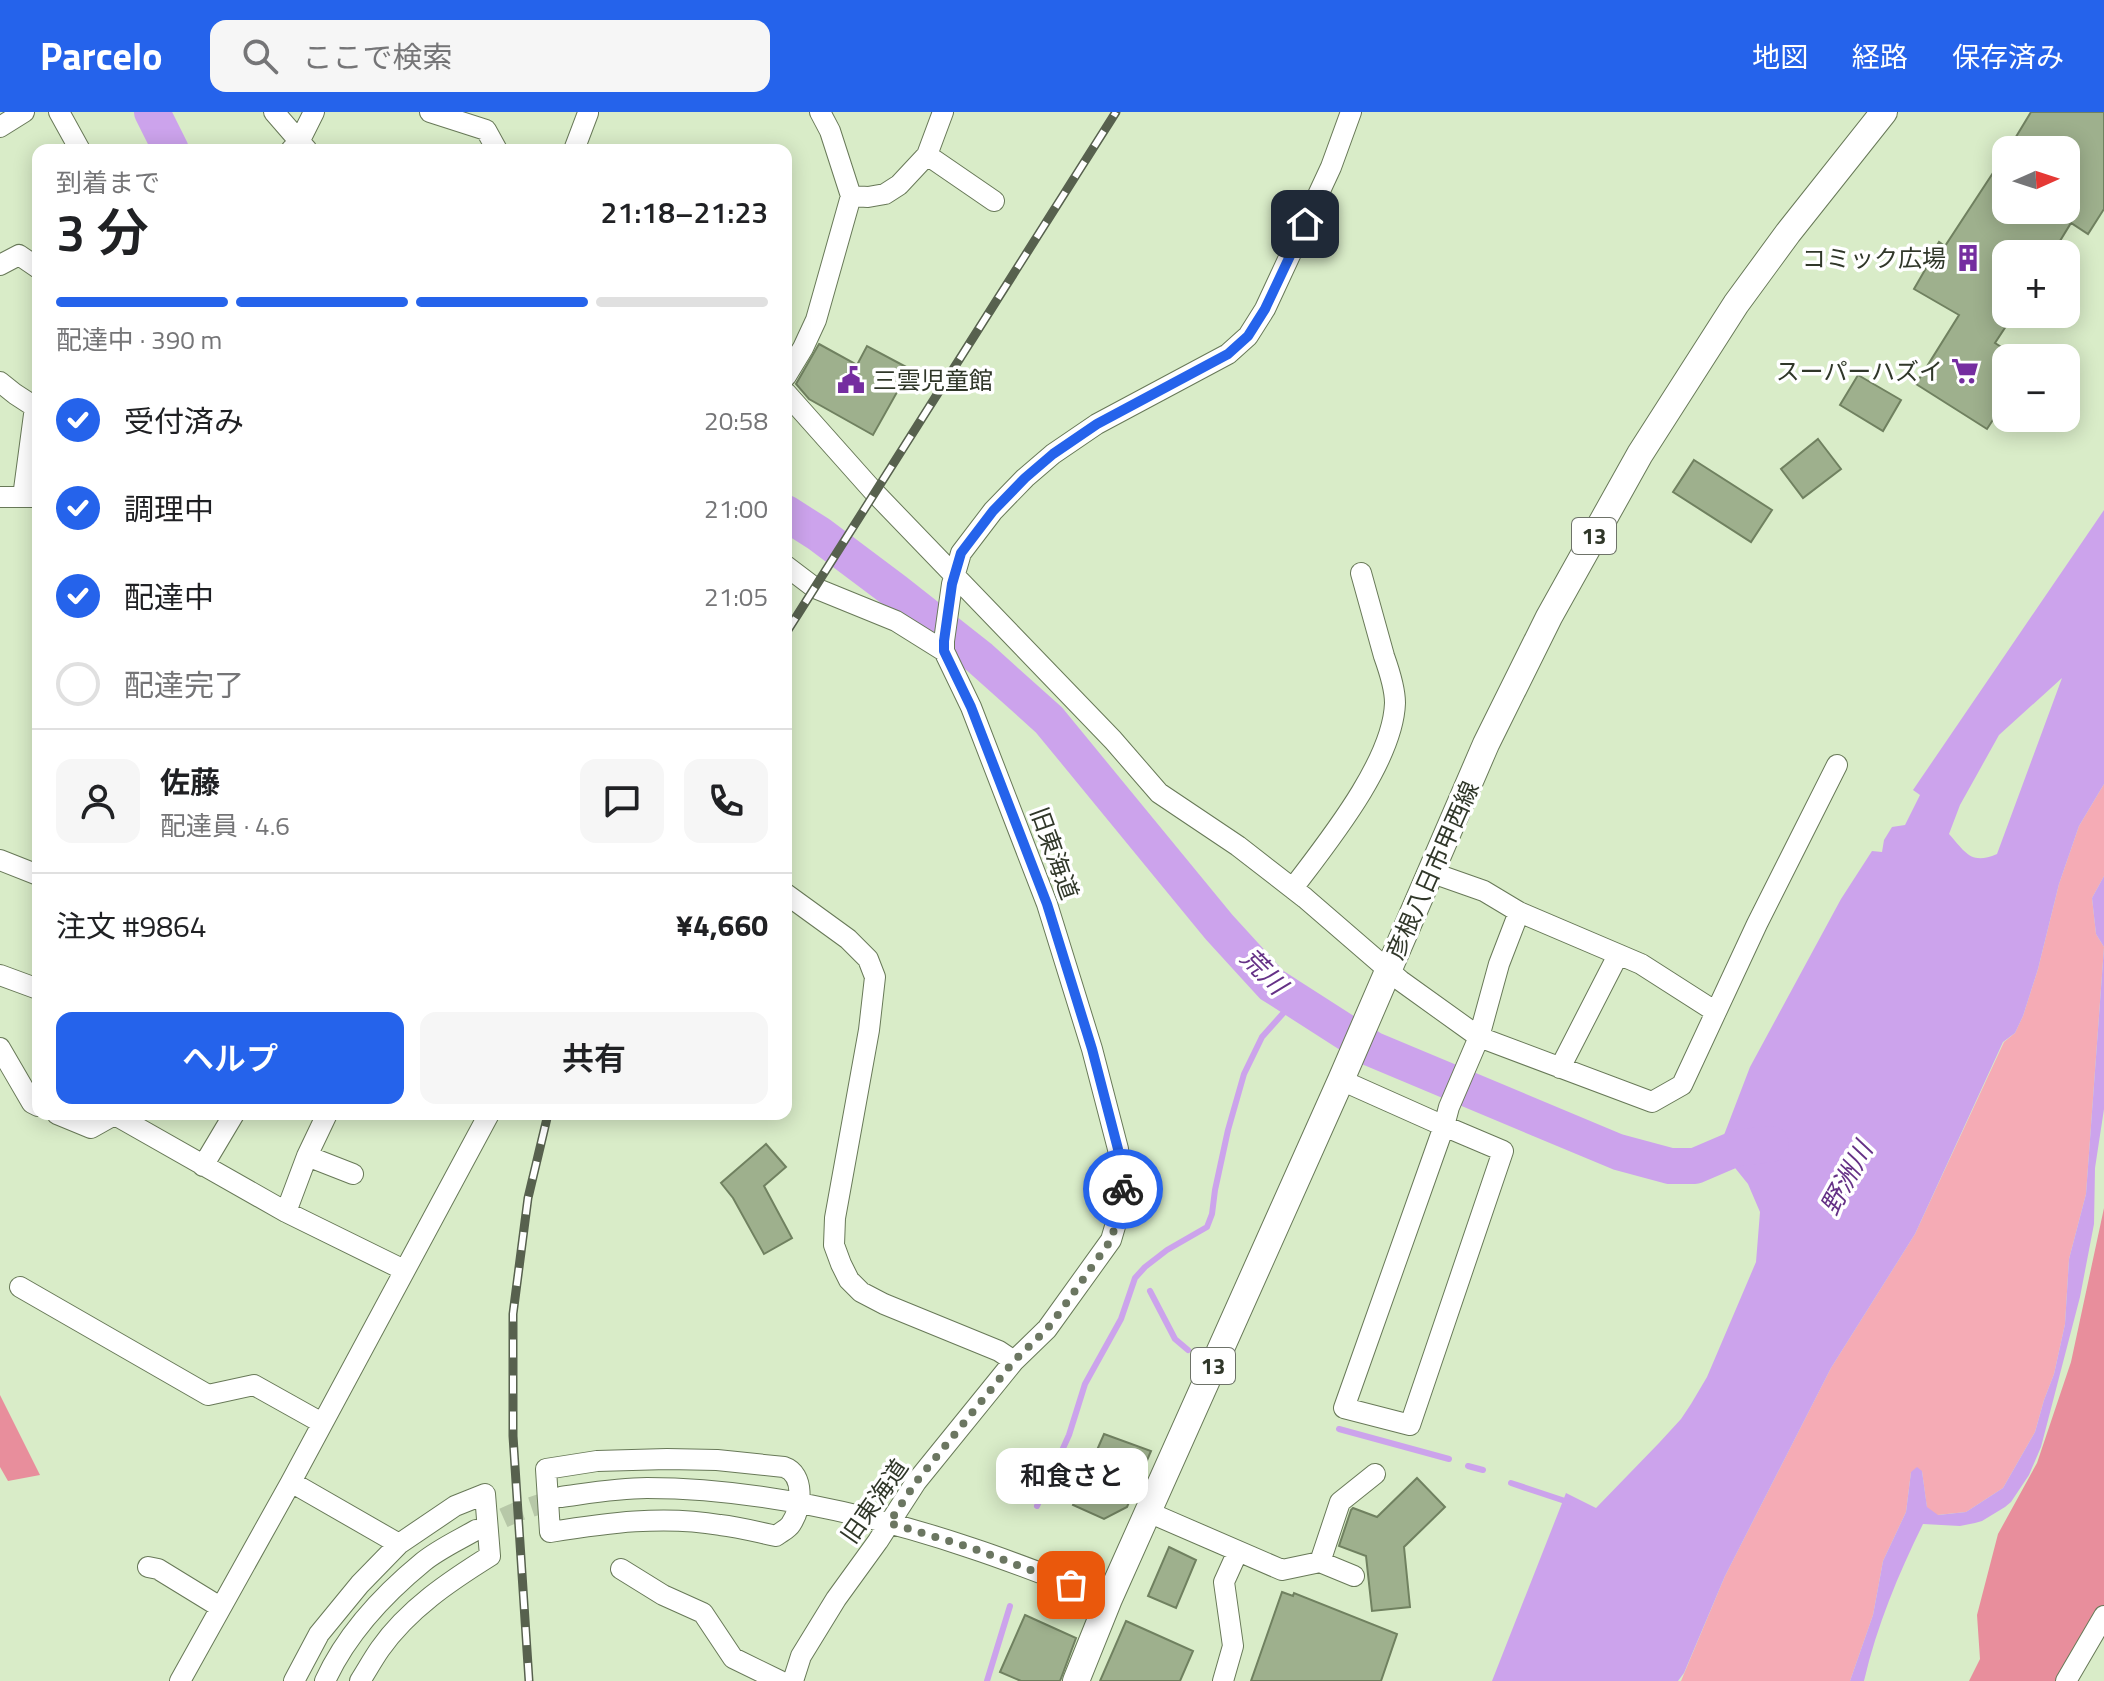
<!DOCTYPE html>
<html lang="ja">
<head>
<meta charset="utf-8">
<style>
  body { margin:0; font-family:"Titillium Web","Noto Sans JP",sans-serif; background:#f6f6f6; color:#202124; height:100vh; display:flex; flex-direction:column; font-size:30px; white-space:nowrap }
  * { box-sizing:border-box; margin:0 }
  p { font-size:26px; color:#757577 }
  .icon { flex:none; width:44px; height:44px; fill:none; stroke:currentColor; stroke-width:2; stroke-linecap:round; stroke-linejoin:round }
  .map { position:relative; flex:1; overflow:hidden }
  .panel { position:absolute; left:32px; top:32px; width:760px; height:976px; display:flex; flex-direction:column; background:#fff; border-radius:16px; box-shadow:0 4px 20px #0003 }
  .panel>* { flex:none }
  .needle { width:52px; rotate:87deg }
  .buttons { position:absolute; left:1992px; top:24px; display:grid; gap:16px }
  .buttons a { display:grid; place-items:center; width:88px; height:88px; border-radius:16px; background:#fff; box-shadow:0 4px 20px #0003; font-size:40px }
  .pin { position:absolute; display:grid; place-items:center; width:68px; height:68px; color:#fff; margin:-34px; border-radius:16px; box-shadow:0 4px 12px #0006 }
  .courier { position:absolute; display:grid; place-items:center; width:80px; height:80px; margin:-40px; border:6px solid #2563eb; border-radius:50%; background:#fff; color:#222; box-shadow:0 2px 10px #0007 }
  .bubble { position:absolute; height:56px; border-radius:16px; background:#fff; box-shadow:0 4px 20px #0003; font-size:26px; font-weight:600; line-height:56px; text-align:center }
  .summary em { font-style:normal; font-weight:600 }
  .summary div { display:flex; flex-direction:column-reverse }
  .summary { display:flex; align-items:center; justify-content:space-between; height:136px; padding:0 24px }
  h1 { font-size:52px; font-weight:600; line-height:60px }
  .bar { display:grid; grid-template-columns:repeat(4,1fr); gap:12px 8px; align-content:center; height:96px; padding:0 24px }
  .bar i { height:10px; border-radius:6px; background:#e0e0e0 }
  .bar .selected { background:#2563eb }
  .bar p { grid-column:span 4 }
  .line { display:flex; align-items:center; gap:20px; padding:0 24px; border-top:2px solid #e0e0e0 }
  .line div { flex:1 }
  .round { display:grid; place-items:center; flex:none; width:84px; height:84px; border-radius:16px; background:#f6f6f6 }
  ol { padding:0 24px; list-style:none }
  li { display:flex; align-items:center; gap:24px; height:88px }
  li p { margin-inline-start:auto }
  li .icon { padding:8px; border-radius:50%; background:#2563eb; color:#fff; stroke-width:4 }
  li:last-child { color:#757577 }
  li i { width:44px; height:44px; border:4px solid #e0e0e0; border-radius:50% }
  .button { display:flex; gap:16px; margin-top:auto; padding:16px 24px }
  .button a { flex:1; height:92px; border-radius:16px; background:#2563eb; color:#fff; font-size:32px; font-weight:600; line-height:92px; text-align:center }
  .button a+a { background:#f6f6f6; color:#202124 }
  header { display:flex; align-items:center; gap:48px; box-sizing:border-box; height:112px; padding:0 40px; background:#2563eb; color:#fff }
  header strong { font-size:38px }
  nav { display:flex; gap:44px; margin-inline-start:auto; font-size:28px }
  .search { width:560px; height:72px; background:#f6f6f6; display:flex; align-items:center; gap:20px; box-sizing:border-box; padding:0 28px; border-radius:16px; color:#757577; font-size:30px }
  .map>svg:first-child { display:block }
</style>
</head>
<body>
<header>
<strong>Parcelo</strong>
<div class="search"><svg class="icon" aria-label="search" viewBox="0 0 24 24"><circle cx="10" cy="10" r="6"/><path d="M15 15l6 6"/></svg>ここで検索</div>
<nav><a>地図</a><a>経路</a><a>保存済み</a></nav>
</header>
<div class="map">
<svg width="2104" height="1569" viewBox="0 0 2104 1569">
  <rect width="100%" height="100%" fill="#d9ecc8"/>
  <path fill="#f5abb5" d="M 2104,672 L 2104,764 L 2092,786 L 2096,822 L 2104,835 L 2086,1082 L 2069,1147 L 2065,1212 L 2054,1262 L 2044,1288 L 2035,1320 L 2003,1376 L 1966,1400 L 1937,1403 L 1927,1396 L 1922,1359 L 1911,1360 L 1906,1400 L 1883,1449 L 1873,1503 L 1850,1569 L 1681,1569 L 1725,1464 L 1831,1256 L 1915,1122 L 2004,930 L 2015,921 L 2023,904 L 2038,857 L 2059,772 L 2079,714 Z"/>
  <path fill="#e88e9c" d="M 2104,1096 L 2104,1493 L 2101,1501 L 2058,1569 L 1969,1569 L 1980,1547 L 1977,1503 L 1998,1422 L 2037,1351 L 2071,1250 Z
    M 0,1283 L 40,1363 L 8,1369 L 0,1355 Z"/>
  <path fill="#cca3ec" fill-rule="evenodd" d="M 2104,398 L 2104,672 L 2079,714 L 2059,772 L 2038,857 L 2023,904 L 2015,921 L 2003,930 L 1915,1122 L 1831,1256 L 1725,1464 L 1684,1561 L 1678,1569 L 1492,1569 L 1566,1381 L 1596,1396 L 1659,1331 L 1681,1307 L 1691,1292 L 1707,1265 L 1756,1150 L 1760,1100 L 1748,1072 L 1719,1036 L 1750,955 L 1841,787 L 1872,739 L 1882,740 L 1884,728 L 1892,715 L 1905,713 L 1920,683 L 1913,678 ZM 2062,566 L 1997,742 C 1971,753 1966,741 1949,722 L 1960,693 L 1999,623 Z
    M 2104,764 L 2104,997 L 2095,1056 L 2094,1112 L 2080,1185 L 2041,1335 L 2029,1363 L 2011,1390 L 2005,1395 L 1982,1409 L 1975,1411 L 1960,1414 L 1923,1412 C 1898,1463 1877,1513 1864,1569 L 1850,1569 L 1873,1503 L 1883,1449 L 1906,1400 L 1911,1360 L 1917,1355 L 1922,1359 L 1927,1395 L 1938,1403 L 1966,1400 L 2003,1376 L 2035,1320 L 2044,1288 L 2054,1262 L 2065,1212 L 2069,1147 L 2086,1082 L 2104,835 L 2096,822 L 2092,786 Z"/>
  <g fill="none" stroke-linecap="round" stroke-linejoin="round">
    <path stroke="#cca3ec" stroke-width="6" d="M 1150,1179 L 1175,1227 L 1188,1238
      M 1339,1317 L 1449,1347
      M 1468,1354 L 1483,1358
      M 1511,1371 L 1568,1390
      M 1037,1394 L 1069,1323 L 1085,1272 L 1121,1207 L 1135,1166 L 1145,1155 L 1167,1138 L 1207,1115 L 1212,1102 L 1215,1078 L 1228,1018 L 1244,962 L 1262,925 L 1295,888
      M 987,1569 L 1010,1494"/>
    <path stroke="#cca3ec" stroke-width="36" d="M 152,0 L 171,38
      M 786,401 L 819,422 L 895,479 L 980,546 L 1049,608 L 1219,815 L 1272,873 L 1372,937 L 1618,1040 L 1670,1054 L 1695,1054 L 1737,1036 L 1771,1032"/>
  </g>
  <path fill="#9eb08d" stroke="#708160" stroke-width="2" d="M 2031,0 L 2104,0 L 2104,97 L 2088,122 L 2071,111 L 2052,142 L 2006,142 L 2006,202 L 2014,202 L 1995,231 L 2006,238 L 2006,288 L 1987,317 L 1916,272 L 1959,203 L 1914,177 L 1929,151 L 1927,150 L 1939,130 L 1945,134 L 2006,41 L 2006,98 L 2066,98 L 2066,38 L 2008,38 Z
    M 819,232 L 857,253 L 867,234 L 910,257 L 873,323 L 809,287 L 796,272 Z
    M 1858,263 L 1901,288 L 1883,319 L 1840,293 Z
    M 1818,327 L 1841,357 L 1803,386 L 1781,357 Z
    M 1694,348 L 1772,398 L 1751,430 L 1673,380 Z
    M 766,1032 L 786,1055 L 764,1074 L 792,1126 L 764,1142 L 733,1086 L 721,1071 Z
    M 1104,1322 L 1151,1339 L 1127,1395 L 1104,1407 L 1073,1393 Z
    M 1417,1366 L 1445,1395 L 1404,1435 L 1410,1495 L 1372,1499 L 1366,1444 L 1339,1434 L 1351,1398 L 1353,1396 L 1377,1405 Z
    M 1169,1435 L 1196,1448 L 1176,1496 L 1148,1484 Z
    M 1282,1480 L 1293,1484 L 1294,1481 L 1397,1522 L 1381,1569 L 1251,1569 Z
    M 1025,1503 L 1076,1526 L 1060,1569 L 1021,1569 L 1000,1560 Z
    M 1126,1509 L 1193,1539 L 1180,1569 L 1100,1569 Z"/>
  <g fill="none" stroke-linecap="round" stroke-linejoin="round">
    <path stroke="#b7c8a8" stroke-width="20" stroke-dasharray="20 10" stroke-linecap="butt" d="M 476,1418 L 519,1399 L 561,1385"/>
    <g stroke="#687958" stroke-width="22">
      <path id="minor" d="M 59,0 L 80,38
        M 274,0 L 307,38
        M 430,0 L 486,18 L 497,38
        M 0,15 L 24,0
        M 291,38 L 299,30 L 314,0
        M 574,38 L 588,1
        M 927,43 L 994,89
        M 851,84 L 868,85 L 885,82 L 899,73 L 927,43 L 943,0
        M 0,153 L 19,143 L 38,156
        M 786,264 L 803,236 L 816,208 L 851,84 L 830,19 L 820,0
        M 0,270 L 15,282 L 35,295
        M 786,281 L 875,381 L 1113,628 L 1159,681 L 1238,734 L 1305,786 L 1401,869 L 1479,925 L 1652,990 L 1682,973 L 1757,812 L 1837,653
        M 0,385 L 38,385
        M 23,385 L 35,295 L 38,289
        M 786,454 L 815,476 L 896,509 L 944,539
        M 0,748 L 38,763
        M 1430,760 L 1484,779 L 1519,800 L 1641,852 L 1716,900
        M 1293,776 C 1327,731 1393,650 1395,591 C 1395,576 1389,558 1384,544 C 1376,516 1369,489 1361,461
        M 786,782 L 848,827 L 868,847 L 875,865 L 869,918 L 835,1106 L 834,1133 L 841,1152 L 849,1168 L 861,1180 L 884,1192 L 999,1239 L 1014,1249
        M 0,863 L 38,877
        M 0,936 L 32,991 L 38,994
        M 1560,956 L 1618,843
        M 1341,968 L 1444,1014 L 1344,1296 L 1410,1313 L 1503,1039 L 1444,1014 L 1449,995 L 1479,925 L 1499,852 L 1519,800
        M 57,1002 L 91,1016 L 116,1002
        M 115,1003 L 286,1100 L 404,1158
        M 307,1044 L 353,1062
        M 203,1054 L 234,1002
        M 286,1100 L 307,1044 L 327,1002
        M 20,1175 L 208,1283 L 254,1273 L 322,1311
        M 667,1347 L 717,1348 L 784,1355 C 805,1362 802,1395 791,1412 C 788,1417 781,1420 776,1424 C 757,1420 739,1415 720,1413 C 663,1403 607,1411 550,1420 L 546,1357 L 597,1349 Z
        M 291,1370 L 399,1432
        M 561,1385 C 590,1381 618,1376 647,1376 C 752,1376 871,1402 971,1436 C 1017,1451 1063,1470 1109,1487
        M 1148,1400 L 1282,1458 L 1320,1450 L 1354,1464
        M 1320,1450 L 1340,1390 L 1375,1362
        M 148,1455 L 158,1457 L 220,1495
        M 621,1457 L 663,1483 L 703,1501 L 733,1546 L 780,1569
        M 180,1569 L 291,1370 L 489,1002
        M 294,1569 L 319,1522 L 360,1472 L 399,1432 L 455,1394 L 485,1382 L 490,1444 C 450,1469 408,1497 380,1537 C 373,1547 367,1558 360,1569
        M 325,1569 C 346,1523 384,1482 423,1450 C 439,1437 459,1428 476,1418
        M 793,1569 L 801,1544 L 836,1487 L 878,1429 L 916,1370 L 1014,1249 L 1047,1217 L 1111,1128 L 1124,1084 L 1118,1037 L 1092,937 L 1047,792 L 971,595 L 944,539 L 944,529 L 952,472 L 961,441 L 993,399 L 1025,366 L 1053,342 L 1097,312 L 1228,242 L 1248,224 L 1265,197 L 1331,55 L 1351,0
        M 1223,1569 L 1233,1534 L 1224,1470 L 1238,1439
        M 2066,1569 L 2104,1504"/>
    </g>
    <g stroke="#687958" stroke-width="28">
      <path id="major" d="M 1076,1569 L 1109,1487 L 1341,968 L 1486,632 L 1549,505 L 1640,342 L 1736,192 L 1788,121 L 1884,0"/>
    </g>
    <use href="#minor" stroke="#fff" stroke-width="20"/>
    <use href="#major" stroke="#fff" stroke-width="26"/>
    <g stroke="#57614e" stroke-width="9">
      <path id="rail" d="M 786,521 L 1116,0
        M 529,1569 L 513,1324 L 513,1202 L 528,1086 L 548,1002"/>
    </g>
    <use href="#rail" stroke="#fff" stroke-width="6" stroke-dasharray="18" stroke-linecap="butt"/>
  </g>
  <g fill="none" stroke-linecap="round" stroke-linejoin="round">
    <path stroke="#6b7661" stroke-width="8" stroke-dasharray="0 14.4" d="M 1071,1473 L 969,1435 L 889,1411 L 916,1370 L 1014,1249 L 1047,1217 L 1060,1200 L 1111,1128 L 1124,1084 L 1123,1077"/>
    <path stroke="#2563eb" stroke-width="10" d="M 1123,1077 L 1118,1037 L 1092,937 L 1047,792 L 971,595 L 944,539 L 944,529 L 952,472 L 961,441 L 993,399 L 1025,366 L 1053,342 L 1097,312 L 1228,242 L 1248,224 L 1265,197 L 1305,112"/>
  </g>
  <defs>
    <g id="building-bare" transform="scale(2.16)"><path d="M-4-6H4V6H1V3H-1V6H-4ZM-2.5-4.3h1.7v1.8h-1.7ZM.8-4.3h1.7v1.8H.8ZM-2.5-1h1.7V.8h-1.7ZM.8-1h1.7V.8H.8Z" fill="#752da0" stroke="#fff" stroke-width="2.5" paint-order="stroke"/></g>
    <g id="supermarket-bare" transform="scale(2.16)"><path d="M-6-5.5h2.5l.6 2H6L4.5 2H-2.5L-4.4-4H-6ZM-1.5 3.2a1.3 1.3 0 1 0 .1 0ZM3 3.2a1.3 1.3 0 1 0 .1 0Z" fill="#752da0" stroke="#fff" stroke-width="2.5" paint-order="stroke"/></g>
    <g id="civic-bare" transform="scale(2.16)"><path d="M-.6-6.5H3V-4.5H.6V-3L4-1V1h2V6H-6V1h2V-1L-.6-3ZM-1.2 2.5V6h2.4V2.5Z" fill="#752da0" stroke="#fff" stroke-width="2.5" paint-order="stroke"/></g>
  </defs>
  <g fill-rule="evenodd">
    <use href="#building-bare" x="1968" y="146"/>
    <use href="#supermarket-bare" x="1965" y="259"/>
    <use href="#civic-bare" x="851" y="268"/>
  </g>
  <g text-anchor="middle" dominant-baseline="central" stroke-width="7" stroke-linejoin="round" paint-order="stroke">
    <g fill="#fff" stroke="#6e7369" stroke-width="2">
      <rect x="1572" y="406" width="44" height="36" rx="6"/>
      <rect x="1191" y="1236" width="44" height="36" rx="6"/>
    </g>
    <g font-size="22" font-weight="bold" fill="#303729">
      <text x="1594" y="424">13</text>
      <text x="1213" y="1254">13</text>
    </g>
    <g font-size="24" fill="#303729" stroke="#fff" text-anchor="end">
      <text x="1946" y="146">コミック広場</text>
      <text x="1943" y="259">スーパーハズイ</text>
      <text x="873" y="268" text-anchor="start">三雲児童館</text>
    </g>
    <g font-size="24" fill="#303729" stroke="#fff">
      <text transform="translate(1055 741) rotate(70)">旧東海道</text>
      <text transform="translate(1432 758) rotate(-66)">彦根八日市甲西線</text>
      <text transform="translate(874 1389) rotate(-55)">旧東海道</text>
    </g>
    <g font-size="26" font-style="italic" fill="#653186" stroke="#fff">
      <text transform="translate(1264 859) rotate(45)">荒川</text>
      <text transform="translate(1846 1066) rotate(-61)">野洲川</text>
    </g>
  </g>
</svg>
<div class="buttons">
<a><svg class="needle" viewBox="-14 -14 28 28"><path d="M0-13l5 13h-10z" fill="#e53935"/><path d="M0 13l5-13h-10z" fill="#757577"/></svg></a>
<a>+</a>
<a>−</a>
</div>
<div class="pin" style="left:1071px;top:1473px;background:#ea580c"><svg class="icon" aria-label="bag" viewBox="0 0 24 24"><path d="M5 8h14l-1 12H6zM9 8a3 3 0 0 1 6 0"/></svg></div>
<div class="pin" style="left:1305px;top:112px;background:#1f2937"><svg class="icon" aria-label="home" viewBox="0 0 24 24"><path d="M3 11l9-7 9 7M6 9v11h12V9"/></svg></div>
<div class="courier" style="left:1123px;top:1077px"><svg class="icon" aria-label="bike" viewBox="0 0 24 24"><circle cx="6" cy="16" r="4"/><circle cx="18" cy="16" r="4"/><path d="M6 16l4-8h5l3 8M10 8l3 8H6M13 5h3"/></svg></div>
<div class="bubble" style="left:996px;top:1336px;width:152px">和食さと</div>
<section class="panel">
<div class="summary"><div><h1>3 分</h1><p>到着まで</p></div><em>21:18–21:23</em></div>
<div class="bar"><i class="selected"></i><i class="selected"></i><i class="selected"></i><i></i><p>配達中 · 390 m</p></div>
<ol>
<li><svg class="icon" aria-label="check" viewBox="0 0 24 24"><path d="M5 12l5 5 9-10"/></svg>受付済み<p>20:58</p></li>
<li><svg class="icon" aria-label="check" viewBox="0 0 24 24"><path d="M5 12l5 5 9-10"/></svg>調理中<p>21:00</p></li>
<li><svg class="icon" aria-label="check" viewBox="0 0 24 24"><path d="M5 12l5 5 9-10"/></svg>配達中<p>21:05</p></li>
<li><i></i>配達完了</li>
</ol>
<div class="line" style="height:144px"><a class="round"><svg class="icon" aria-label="person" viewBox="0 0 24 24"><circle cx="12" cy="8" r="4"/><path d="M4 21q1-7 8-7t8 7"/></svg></a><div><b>佐藤</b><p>配達員 · 4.6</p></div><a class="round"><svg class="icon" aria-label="chat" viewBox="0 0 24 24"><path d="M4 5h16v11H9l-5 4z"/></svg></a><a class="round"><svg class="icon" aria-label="phone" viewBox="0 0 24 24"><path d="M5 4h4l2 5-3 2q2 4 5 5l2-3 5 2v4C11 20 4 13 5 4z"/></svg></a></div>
<div class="line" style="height:104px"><div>注文 #9864</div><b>¥4,660</b></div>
<div class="button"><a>ヘルプ</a><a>共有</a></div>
</section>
</div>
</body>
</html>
